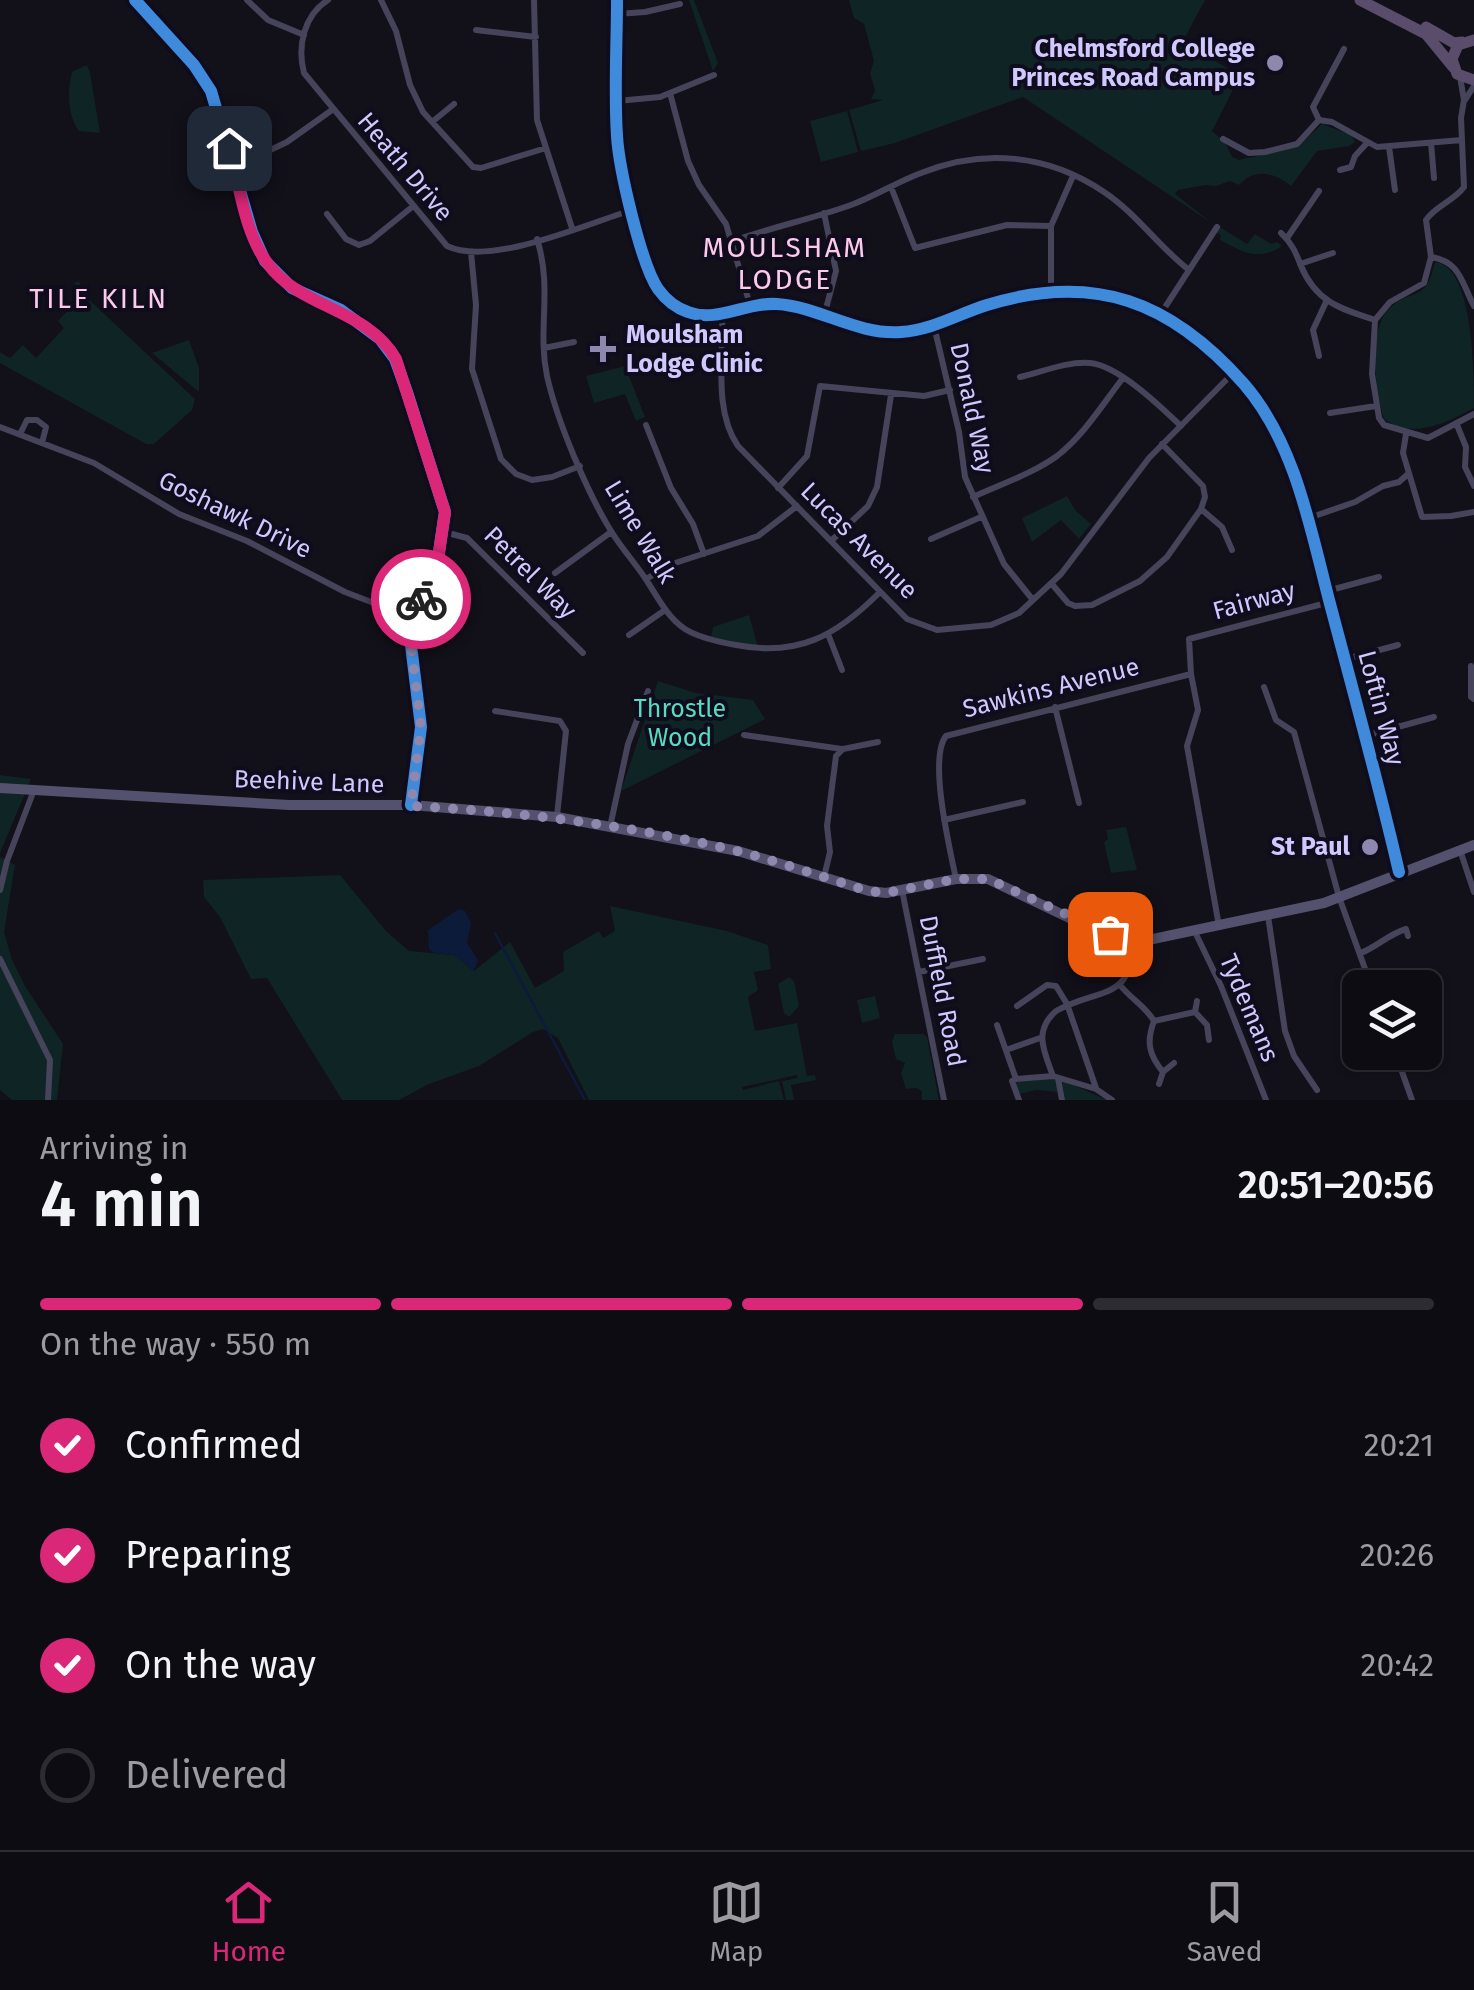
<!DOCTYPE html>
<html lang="en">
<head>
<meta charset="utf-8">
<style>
  body { margin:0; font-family:"Fira Sans",sans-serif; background:#1c1a21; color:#f1f3f6; height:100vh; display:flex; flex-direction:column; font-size:38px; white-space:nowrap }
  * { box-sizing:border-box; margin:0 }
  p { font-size:32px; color:#9b9ba0 }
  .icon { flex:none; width:55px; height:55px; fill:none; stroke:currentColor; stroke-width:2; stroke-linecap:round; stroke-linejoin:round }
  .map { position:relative; height:1100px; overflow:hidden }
  .sheet { display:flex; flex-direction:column; background:#0e0c13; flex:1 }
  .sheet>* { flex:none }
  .controls { position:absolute; left:1342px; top:970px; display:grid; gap:20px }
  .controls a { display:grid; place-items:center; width:100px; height:100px; border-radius:15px; background:#0e0c13; box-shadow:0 2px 8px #0004,0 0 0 2px #2e2c33; font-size:50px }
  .pin { position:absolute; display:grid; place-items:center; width:85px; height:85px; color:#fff; margin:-42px; border-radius:20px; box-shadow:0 5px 15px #0006 }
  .courier { position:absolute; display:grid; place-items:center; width:100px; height:100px; margin:-50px; border:8px solid #db2777; border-radius:50%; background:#fff; color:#222; box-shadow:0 2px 12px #0007 }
  .head em { font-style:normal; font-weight:600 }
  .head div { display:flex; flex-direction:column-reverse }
  .head { display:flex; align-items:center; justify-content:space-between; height:170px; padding:0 40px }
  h1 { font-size:65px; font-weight:600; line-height:75px }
  .bar { display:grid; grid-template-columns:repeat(4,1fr); gap:15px 10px; align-content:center; height:120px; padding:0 40px }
  .bar i { height:12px; border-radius:8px; background:#2e2c33 }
  .bar .active { background:#db2777 }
  .bar p { grid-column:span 4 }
  ol { padding:0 40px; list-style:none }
  li { display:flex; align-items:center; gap:30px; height:110px }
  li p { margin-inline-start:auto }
  li .icon { padding:10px; border-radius:50%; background:#db2777; color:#fff; stroke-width:4 }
  li:last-child { color:#9b9ba0 }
  li i { width:55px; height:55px; border:5px solid #2e2c33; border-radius:50% }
  .menu { display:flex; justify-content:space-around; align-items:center; height:140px; border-top:2px solid #2e2c33; background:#0e0c13; font-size:28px; color:#9b9ba0 }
  .menu a { display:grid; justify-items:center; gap:5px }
  .menu .active { color:#db2777 }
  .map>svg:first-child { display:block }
</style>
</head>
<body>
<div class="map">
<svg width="1474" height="1100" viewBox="0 0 1474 1100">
  <rect width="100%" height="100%" fill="#121019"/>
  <path fill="#0f2425" d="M 689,0 L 694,0 L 718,63 L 713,71 Z
    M 849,0 L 1205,0 L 1183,41 L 1240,76 L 1212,131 L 1225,142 L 1232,157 L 1239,160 L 1297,147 L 1322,124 L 1351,135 L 1355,142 L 1349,146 L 1317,151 L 1291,186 C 1274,173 1255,167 1239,185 L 1230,181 L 1216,186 L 1206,185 L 1178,190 L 1175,194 L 1213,224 L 1023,97 L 895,143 L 861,151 L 849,110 L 883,100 L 871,99 L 875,91 L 870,73 L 874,61 L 864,24 L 854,18 Z
    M 87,65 L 90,73 L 100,133 L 79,131 C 68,118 66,87 73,71 Z
    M 847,111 L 858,152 L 821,162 L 810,121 Z
    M 1220,227 L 1247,244 L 1255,234 L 1271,244 L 1277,242 L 1282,246 C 1259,262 1242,252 1220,240 L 1221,235 L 1217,233 Z
    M 1435,262 C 1474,266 1474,374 1474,408 C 1446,423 1413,440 1384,419 C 1375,393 1368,330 1388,310 C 1411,286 1425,306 1435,262 Z
    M 79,281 L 83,294 L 195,399 L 192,410 L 154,444 L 146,444 L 0,363 L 0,352 L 10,358 L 23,345 L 36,358 L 64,328 L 58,321 L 76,302 L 74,294 L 79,288 L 74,283 Z
    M 189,340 L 199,368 L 199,392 L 152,353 Z
    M 625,366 L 645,417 L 636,421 L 625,394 L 594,403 L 586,376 Z
    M 1067,496 L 1075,510 L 1091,524 L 1079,539 L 1061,520 L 1032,542 L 1022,518 Z
    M 749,615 L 758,647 L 711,637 L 713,627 Z
    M 658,681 L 696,693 L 753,700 L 765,719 L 621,791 Z
    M 0,775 L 31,779 L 0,853 Z
    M 1126,827 L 1137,870 L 1111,873 L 1104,842 L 1108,839 L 1106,830 Z
    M 0,857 L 15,865 L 4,932 L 12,960 L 25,986 L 63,1044 L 57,1100 L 12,1100 L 0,1090 Z
    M 340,875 L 386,931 L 409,951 L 454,955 L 474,971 L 510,942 L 535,988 L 564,971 L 563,952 L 599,931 L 603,938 L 615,931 L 610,906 L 727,931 L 768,945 L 771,969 L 754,972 L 758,990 L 748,997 L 755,1031 L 797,1023 L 807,1076 L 815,1075 L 816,1080 L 791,1085 L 794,1100 L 786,1100 L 782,1081 L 798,1078 L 797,1075 L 742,1087 L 743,1090 L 779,1081 L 784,1100 L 589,1100 L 558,1038 L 543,1029 L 533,1032 L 479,1066 L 429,1084 L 399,1100 L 342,1100 L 267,978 L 251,979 L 220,917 L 204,897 L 203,880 Z
    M 789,977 L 794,981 L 799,1006 L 789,1017 L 784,1013 L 778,984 Z
    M 875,996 L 880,1018 L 862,1023 L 857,1000 Z
    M 895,1034 L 923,1034 L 927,1037 L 939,1100 L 922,1100 L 922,1091 L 916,1088 L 906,1089 L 901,1073 L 905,1063 L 896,1059 L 892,1042 Z
    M 1056,1078 L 1059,1092 L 1036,1090 L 1019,1094 L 1016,1085 L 1017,1082 Z
    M 1062,1080 L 1107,1100 L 1065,1100 Z"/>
  <path fill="#0c1b3a" d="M 459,909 L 465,911 L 471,923 L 467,943 L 478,960 L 474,971 L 454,955 L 434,953 L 429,949 L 428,930 Z"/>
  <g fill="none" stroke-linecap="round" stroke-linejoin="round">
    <path stroke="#0c1b3a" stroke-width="2.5" d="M 495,933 L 585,1100"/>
    <path stroke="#46445a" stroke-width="6" d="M 135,0 L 194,65 L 211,91 L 252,232 L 265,261 L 292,288 L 341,310 L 380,339 L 395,359 L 407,392 L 445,512 L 438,559 L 413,618 L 410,637 L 421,727 L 411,804
      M 247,0 L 268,20 L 304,35
      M 328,0 C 304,15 297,46 304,73 L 447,246 C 491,267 586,224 632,210
      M 381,0 L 396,31 L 410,85 L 423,112 L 473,167 L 481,168 L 546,148
      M 534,0 L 537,120 L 572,228
      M 617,0 C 617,45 614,91 617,136 C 619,169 641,264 658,289 C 666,300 676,308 688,312 C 717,323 746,302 777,304 C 820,307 856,335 901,332 C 932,330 958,314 987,305 C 1094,272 1171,301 1244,384 C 1295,443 1310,527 1329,600 C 1353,691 1378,781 1399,872
      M 617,14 L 645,12 L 680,4
      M 476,30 L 536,37
      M 1460,77 L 1464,100 L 1461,118 L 1464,187 C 1454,201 1435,206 1426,220 L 1431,257 L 1424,283 L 1390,302 L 1375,320 L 1372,374 L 1379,418 L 1384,425 L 1428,438 L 1474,414
      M 670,93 L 688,161 L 699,185 L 726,224 L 750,305
      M 1465,100 L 1474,86
      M 617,101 L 660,97 L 714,75
      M 1319,120 L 1313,107 L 1344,49
      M 432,122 L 454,104
      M 1223,139 L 1249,153 L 1265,152 L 1297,144 L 1319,120 L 1332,122 L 1377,147 L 1462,140
      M 1431,143 L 1434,178
      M 1389,147 L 1395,190
      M 235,167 L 287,142 L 332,110
      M 1340,170 L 1351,167 L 1355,156 L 1367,143
      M 891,187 L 915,248 L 1007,225 L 1051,226
      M 327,214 L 346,239 L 359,245 L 370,241 L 412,207
      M 1281,233 C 1292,243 1296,253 1301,266 C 1316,302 1341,309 1375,320
      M 1287,238 L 1319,191
      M 537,239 C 553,290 537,328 547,376 C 557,421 587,492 611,531 C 622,549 636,564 647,581 C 658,598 668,618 685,629 C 699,638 719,642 736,645 C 798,657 836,636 879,593
      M 733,241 C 772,227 812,219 851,205 C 875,196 897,182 921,173 C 983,148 1048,154 1104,192 C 1137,214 1158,246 1189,270
      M 471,252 L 476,305 L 472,369 L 501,459 L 516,474 L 532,480 L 552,477 L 580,466
      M 1431,257 C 1461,262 1461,282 1474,306
      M 1300,264 L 1333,253
      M 1051,291 L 1051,226 L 1073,176
      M 722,314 C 724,356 713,410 738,446 L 907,619 L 937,630 L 991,625 L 1019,613 L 1061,574 L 1149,458 L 1233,373
      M 1160,315 L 1217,227
      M 824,316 L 836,271 L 824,213
      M 934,326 L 959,432 L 965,477 L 1004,564 L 1033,600
      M 544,348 L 574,342
      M 1319,356 L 1313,330 L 1326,302
      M 1020,377 C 1041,372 1068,361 1090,363 C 1119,366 1160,406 1181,426
      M 1330,413 L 1376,406
      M 646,425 L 671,488 L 693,524 L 704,554
      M 1457,425 L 1466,447 L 1465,467 L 1474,486
      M 0,427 L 94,463 L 179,514 L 247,541 L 345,592 L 413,618
      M 20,434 L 27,420 L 37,420 L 46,427 L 42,443
      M 1406,434 L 1403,453 L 1422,517 L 1451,516 L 1474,512
      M 778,488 L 807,456 L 820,386 L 924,396 L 950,390
      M 973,497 C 1001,484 1032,474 1057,456 C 1084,435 1102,405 1123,378
      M 1201,509 L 1222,527 L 1232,550
      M 1306,519 L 1355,502 L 1383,486 L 1399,482 L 1409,473
      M 444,532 L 467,538 L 583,653
      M 931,539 L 981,517
      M 831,541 L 868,506 L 877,487 L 891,395
      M 555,573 L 611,532
      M 646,579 L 672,564 L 758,536 L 797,506
      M 1051,583 L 1068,603 L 1075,606 L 1092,605 L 1140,581 L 1167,557 L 1201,509 L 1205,497 L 1203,486 L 1162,444
      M 1327,591 L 1379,577
      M 828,634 L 842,670
      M 629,635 L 665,610
      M 1346,659 L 1398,645
      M 1471,666 L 1471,697 L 1474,699
      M 1264,687 L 1276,720 L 1294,732 L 1339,897 L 1372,988
      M 1055,707 L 1079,803
      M 495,711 L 560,721 L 566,731 L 557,816
      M 744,735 L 842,749
      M 1365,736 L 1434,717
      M 944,820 L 1023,802
      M 610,827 L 628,744 L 648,691
      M 1460,850 L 1474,892
      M 824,877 L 830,852 L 827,826 L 836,756 L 843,749 L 878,742
      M 956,879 C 950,850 928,758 946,736 L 1191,674
      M 0,890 L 7,861 L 34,790
      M 902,890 L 944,1100
      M 1268,916 L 1285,1031 L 1294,1056 L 1317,1090
      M 1219,926 L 1187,746 L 1198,710 L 1191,674 L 1189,639 L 1330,602
      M 1195,932 L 1221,986 L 1266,1100
      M 1361,953 C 1378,946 1389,934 1406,929 L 1408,936
      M 0,959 L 50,1060 L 48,1100
      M 919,972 L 983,959
      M 1120,985 C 1131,999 1145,1006 1154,1021 L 1195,1012 L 1207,1025 L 1209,1040
      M 1017,1006 L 1047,985 L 1056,986 L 1067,1004 L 1096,1088
      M 1195,1012 L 1197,1001
      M 1154,1021 C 1146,1042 1149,1055 1163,1072
      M 997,1025 L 1016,1079 L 1053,1076
      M 1006,1050 L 1040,1038
      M 1395,1052 L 1412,1100
      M 1058,1078 L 1062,1100
      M 1016,1079 L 1012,1081 L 1019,1100
      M 1159,1084 L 1163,1072 L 1174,1063
      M 1112,1100 L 1096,1089 L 1053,1076 C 1044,1051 1033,1031 1056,1011 C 1099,987 1134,1002 1132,939"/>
    <path stroke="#53516d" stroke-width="10" d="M 0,788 L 289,805 L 411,805 L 557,817 L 738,851 L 869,891 L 886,893 L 956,879 L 988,879 L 1082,924 L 1110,934 L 1153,939 L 1324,903 L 1474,845"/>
    <path stroke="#5a4d6b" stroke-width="11" d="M 1360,0 L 1426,34 L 1453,67
      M 1426,27 L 1454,43 L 1462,42
      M 1474,40 L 1458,45 L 1452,59 L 1457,74 L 1474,80"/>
    <g stroke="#0f0c1d" stroke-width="19">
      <path id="cycleway" d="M 135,0 L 194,65 L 211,91 L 252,232 L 265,261 L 292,288 L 341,310 L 380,339 L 395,359 L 407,392 L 445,512 L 438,559 L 413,618 L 410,637 L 421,727 L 411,805
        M 617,0 C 617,45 614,91 617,136 C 619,169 641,264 658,289 C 666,300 676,308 688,312 C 717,323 746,302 777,304 C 820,307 856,335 901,332 C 932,330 958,314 987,305 C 1094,272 1171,301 1244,384 C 1295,443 1310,527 1329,600 C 1353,691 1378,781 1399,872"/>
    </g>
    <use href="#cycleway" stroke="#408adc" stroke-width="12"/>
  </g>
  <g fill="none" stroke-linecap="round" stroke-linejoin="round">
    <path stroke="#8e88ae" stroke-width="10" stroke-dasharray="0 18" d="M 421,599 L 410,637 L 421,727 L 411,806 C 520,812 630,825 737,851 C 781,862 825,878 868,891 L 886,893 L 956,879 L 988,879 L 1110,934"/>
    <path stroke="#db2777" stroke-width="12" d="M 229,148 C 240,185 244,233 268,264 C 301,309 367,308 396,359 L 445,512 L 438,559 L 421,599"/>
  </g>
  <g fill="#8e88ae" stroke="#0f0c1d" stroke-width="4">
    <circle cx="1275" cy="63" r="10"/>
    <path d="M598 334h10v10h10v10h-10v10h-10v-10h-10v-10h10z"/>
    <circle cx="1370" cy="847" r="10"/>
  </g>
  <g text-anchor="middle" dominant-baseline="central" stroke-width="8" stroke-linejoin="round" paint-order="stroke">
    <g font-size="25" font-weight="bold" fill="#d0c9fe" stroke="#0f0c1d" text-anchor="end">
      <text x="1255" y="49">Chelmsford College<tspan x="1255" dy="29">Princes Road Campus</tspan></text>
      <text x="626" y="335" text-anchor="start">Moulsham<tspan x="626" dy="29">Lodge Clinic</tspan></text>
      <text x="1350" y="847">St Paul</text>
    </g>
    <g font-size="25" fill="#d0c9fe" stroke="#0f0c1d">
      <text transform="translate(405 167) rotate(50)">Heath Drive</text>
      <text transform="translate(972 408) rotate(78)">Donald Way</text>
      <text transform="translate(235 515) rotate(26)">Goshawk Drive</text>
      <text transform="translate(640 532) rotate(59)">Lime Walk</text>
      <text transform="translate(859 541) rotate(45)">Lucas Avenue</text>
      <text transform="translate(530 573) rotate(45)">Petrel Way</text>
      <text transform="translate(1254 601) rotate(-15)">Fairway</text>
      <text transform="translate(1051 688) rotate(-14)">Sawkins Avenue</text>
      <text transform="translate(1381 708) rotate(75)">Loftin Way</text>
      <text transform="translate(309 782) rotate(2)">Beehive Lane</text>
      <text transform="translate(942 991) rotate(79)">Duffield Road</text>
      <text transform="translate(1249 1008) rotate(67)">Tydemans</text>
    </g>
    <g font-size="25" fill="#57dcbe" stroke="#0f0c1d">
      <text x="680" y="709">Throstle<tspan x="680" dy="29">Wood</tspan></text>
    </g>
    <g font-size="28" letter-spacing="2.5" fill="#fecaea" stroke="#0f0c1d">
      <text x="785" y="247">MOULSHAM<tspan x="785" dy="32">LODGE</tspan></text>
      <text x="99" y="298">TILE KILN</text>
    </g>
  </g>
</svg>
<div class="controls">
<a><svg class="icon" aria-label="layers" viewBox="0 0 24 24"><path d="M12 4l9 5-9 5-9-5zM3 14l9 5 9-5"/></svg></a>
</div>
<div class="pin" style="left:1110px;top:934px;background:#ea580c"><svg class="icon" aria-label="bag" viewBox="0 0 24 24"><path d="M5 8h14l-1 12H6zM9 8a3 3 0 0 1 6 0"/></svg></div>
<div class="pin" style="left:229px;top:148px;background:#1f2937"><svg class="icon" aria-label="home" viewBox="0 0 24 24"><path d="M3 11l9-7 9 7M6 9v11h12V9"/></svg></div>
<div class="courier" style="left:421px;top:599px"><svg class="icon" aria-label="bike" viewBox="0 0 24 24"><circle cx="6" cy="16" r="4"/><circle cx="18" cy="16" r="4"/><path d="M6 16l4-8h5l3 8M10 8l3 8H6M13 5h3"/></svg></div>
</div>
<section class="sheet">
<div class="head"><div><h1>4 min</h1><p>Arriving in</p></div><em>20:51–20:56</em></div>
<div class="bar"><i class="active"></i><i class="active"></i><i class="active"></i><i></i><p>On the way · 550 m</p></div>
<ol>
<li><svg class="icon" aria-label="check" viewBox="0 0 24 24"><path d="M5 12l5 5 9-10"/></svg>Confirmed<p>20:21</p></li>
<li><svg class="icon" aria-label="check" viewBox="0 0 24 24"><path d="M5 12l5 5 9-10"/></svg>Preparing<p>20:26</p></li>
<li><svg class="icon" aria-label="check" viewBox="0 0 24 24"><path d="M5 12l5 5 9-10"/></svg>On the way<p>20:42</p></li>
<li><i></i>Delivered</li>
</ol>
</section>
<nav class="menu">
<a class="active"><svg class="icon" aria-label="home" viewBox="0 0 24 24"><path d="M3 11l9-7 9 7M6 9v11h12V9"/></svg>Home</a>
<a><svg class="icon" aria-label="map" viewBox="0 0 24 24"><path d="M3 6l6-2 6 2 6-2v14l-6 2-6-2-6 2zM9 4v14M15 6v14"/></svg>Map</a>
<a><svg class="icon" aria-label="saved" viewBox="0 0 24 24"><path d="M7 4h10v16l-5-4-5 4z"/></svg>Saved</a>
</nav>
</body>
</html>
